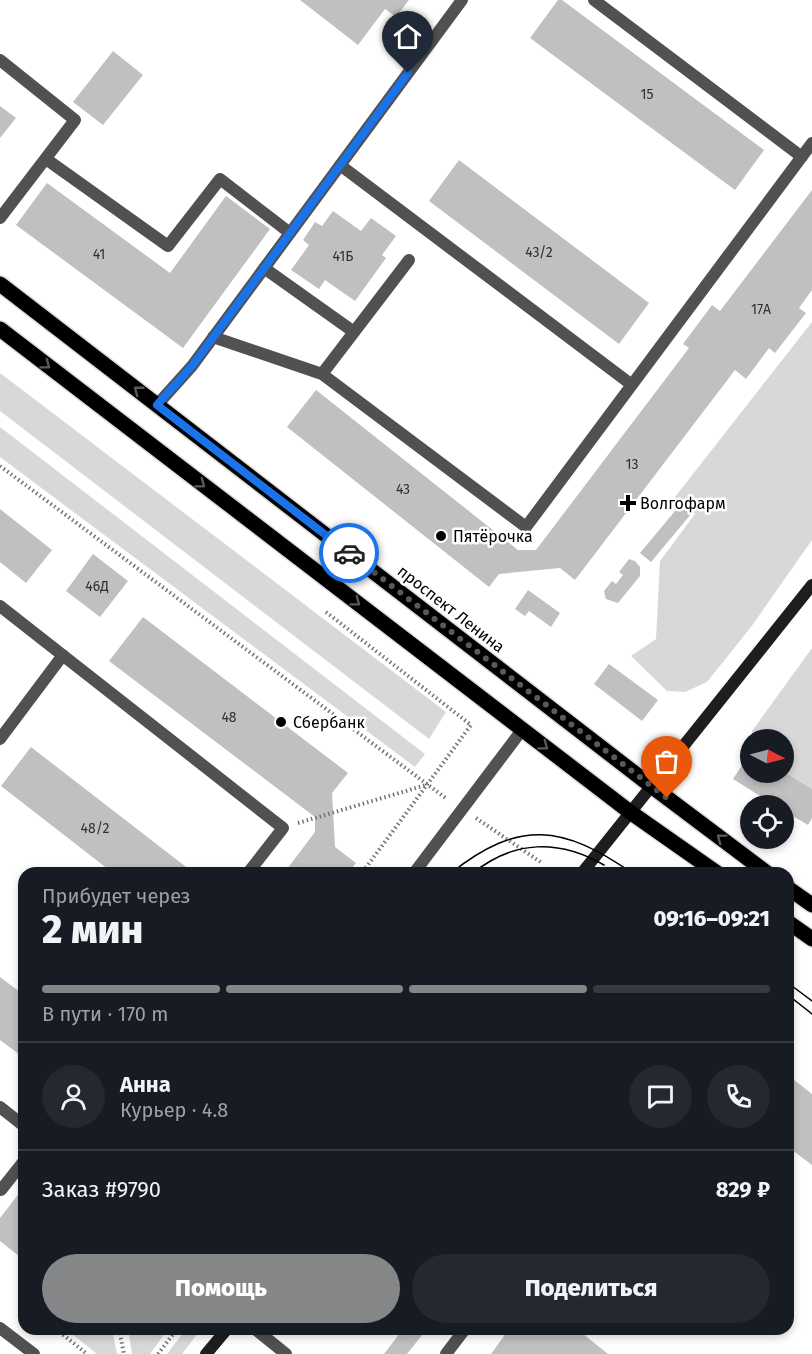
<!DOCTYPE html>
<html lang="ru">
<head>
<meta charset="utf-8">
<style>
  body { margin:0; font-family:"Fira Sans",sans-serif; background:#242831; color:#f1f3f6; height:100vh; display:flex; flex-direction:column; font-size:22px; white-space:nowrap }
  * { box-sizing:border-box; margin:0 }
  p { font-size:20px; color:#9ea1a6 }
  .icon { flex:none; width:33px; height:33px; fill:none; stroke:currentColor; stroke-width:2; stroke-linecap:round; stroke-linejoin:round }
  .map { position:relative; flex:1; overflow:hidden }
  .sheet { position:absolute; left:18px; top:867px; width:776px; height:468px; display:flex; flex-direction:column; background:#171b24; border-radius:18px; box-shadow:0 3px 9px #0003 }
  .sheet>* { flex:none }
  .needle { width:39px; rotate:96deg }
  .buttons { position:absolute; left:740px; top:729px; display:grid; gap:12px }
  .buttons a { display:grid; place-items:center; width:54px; height:54px; border-radius:50%; background:#171b24; box-shadow:0 3px 9px #0003; font-size:30px }
  .pin { position:absolute; display:grid; place-items:center; width:51px; height:51px; color:#fff; margin:-62px -26px; border-radius:50% 50% 50% 0; rotate:-45deg; box-shadow:0 0 6px #0007 }
  .pin .icon { rotate:45deg }
  .courier { position:absolute; display:grid; place-items:center; width:60px; height:60px; margin:-30px; border:4px solid #1a73e8; border-radius:50%; background:#fff; color:#222; box-shadow:0 2px 8px #0007 }
  .head em { font-style:normal; font-weight:800 }
  .head div { display:flex; flex-direction:column-reverse }
  .head { display:flex; align-items:center; justify-content:space-between; height:102px; padding:0 24px }
  h1 { font-size:39px; font-weight:800; line-height:45px }
  .bar { display:grid; grid-template-columns:repeat(4,1fr); gap:9px 6px; align-content:center; height:72px; padding:0 24px }
  .bar i { height:8px; border-radius:4px; background:#363941 }
  .bar .selected { background:#858687 }
  .bar p { grid-column:span 4 }
  .line { display:flex; align-items:center; gap:15px; padding:0 24px; border-top:2px solid #363941 }
  .line div { flex:1 }
  .round { display:grid; place-items:center; flex:none; width:63px; height:63px; border-radius:32px; background:#242831 }
  .action { display:flex; gap:12px; margin-top:auto; padding:12px 24px }
  .action a { flex:1; height:69px; border-radius:36px; background:#858687; color:#fff; font-size:24px; font-weight:800; line-height:69px; text-align:center }
  .action a+a { background:#242831; color:#f1f3f6 }
  .map>svg:first-child { display:block }
</style>
</head>
<body>
<div class="map">
<svg width="812" height="1354" viewBox="0 0 812 1354">
  <rect width="100%" height="100%" fill="#fff"/>
  <path fill="#d8d8d8" d="M 812,322 L 812,540 L 751,627 L 707,682 L 685,692 L 667,691 L 631,656 L 656,639 L 660,561 L 695,514 L 675,497 Z
    M 0,373 L 446,712 L 429,739 L 0,411 Z
    M 0,427 L 425,754 L 415,767 L 0,457 Z
    M 812,648 L 812,789 L 783,771 L 783,740 L 752,740 L 752,731 Z
    M 66,1329 L 112,1329 L 117,1354 L 97,1354 Z
    M 128,1329 L 168,1329 L 150,1354 L 132,1354 Z
    M 186,1329 L 201,1329 L 182,1354 L 167,1354 Z"/>
  <path fill="#c0c0c0" d="M 300,0 L 409,0 L 396,17 L 385,9 L 358,45 Z
    M 558,0 L 562,0 L 764,150 L 735,190 L 530,38 Z
    M 113,51 L 143,75 L 103,125 L 73,102 Z
    M 0,106 L 16,118 L 0,138 Z
    M 459,160 L 649,303 L 619,344 L 429,201 Z
    M 47,183 L 170,273 L 226,196 L 270,229 L 183,348 L 16,225 Z
    M 812,190 L 812,290 L 799,308 L 806,313 L 775,353 L 769,348 L 746,379 L 735,370 L 575,580 L 560,568 L 499,574 L 489,587 L 287,427 L 316,390 L 518,550 L 536,550 L 689,348 L 683,344 L 712,305 L 720,311 Z
    M 333,211 L 361,231 L 371,218 L 396,236 L 382,255 L 386,258 L 355,301 L 325,280 L 319,289 L 291,270 L 309,245 L 303,240 L 315,222 L 322,226 Z
    M 680,505 L 691,514 L 651,562 L 640,553 Z
    M 0,509 L 52,550 L 26,583 L 0,562 Z
    M 93,554 L 128,581 L 100,617 L 66,591 Z
    M 629,559 L 635,561 L 640,567 L 640,576 L 618,603 L 606,599 L 604,591 L 612,581 L 616,584 L 623,575 L 619,572 Z
    M 528,590 L 560,613 L 551,627 L 529,611 L 525,616 L 515,609 Z
    M 143,617 L 348,773 L 332,793 L 335,847 L 356,863 L 348,873 L 284,873 L 315,832 L 315,817 L 109,661 Z
    M 609,664 L 658,700 L 642,721 L 594,684 Z
    M 31,747 L 190,870 L 188,873 L 113,873 L 1,786 Z
    M 750,753 L 750,772 L 783,771 L 812,789 L 812,818 L 808,825 L 783,810 L 783,806 L 776,806 L 733,779 Z
    M 0,977 L 24,995 L 24,1058 L 0,1040 Z
    M 788,1075 L 812,1094 L 812,1165 L 788,1147 Z
    M 24,1187 L 24,1260 L 0,1241 L 0,1218 Z
    M 403,1329 L 427,1329 L 407,1354 L 384,1354 Z
    M 509,1329 L 577,1329 L 608,1354 L 491,1354 Z"/>
  <g fill="none" stroke-linecap="round" stroke-linejoin="round">
    <g stroke="#dbdbdb" stroke-width="18">
      <path id="primary" d="M 0,284 L 650,785 L 767,873
        M 0,329 L 630,812 L 717,873
        M 788,888 L 812,905
        M 788,922 L 812,939"/>
    </g>
    <path stroke="#737373" stroke-width="4" stroke-dasharray="1.5 3" stroke-linecap="butt" d="M 0,466 L 447,799
      M 326,612 L 471,725 L 362,873
      M 476,818 L 542,863
      M 298,823 L 426,785
      M 56,1329 L 87,1354
      M 119,1329 L 124,1354
      M 158,1354 L 177,1329"/>
    <path stroke="#515151" stroke-width="12" d="M 594,0 L 802,157
      M 0,60 L 75,120 L 0,218
      M 46,159 L 168,246 L 220,179 L 290,233
      M 340,165 L 632,385
      M 264,268 L 354,332
      M 213,337 L 322,374 L 526,527 L 812,143
      M 322,374 L 409,260
      M 157,405 L 192,366 L 462,0
      M 0,606 L 283,828 L 248,873
      M 0,739 L 63,655
      M 0,1107 L 24,1126
      M 0,1189 L 1,1190 L 24,1161"/>
    <path stroke="#515151" stroke-width="12" d="M 414,873 L 522,730
      M 0,1328 L 34,1354
      M 255,1329 L 286,1354
      M 446,1354 L 465,1329"/>
    <path stroke="#1e1e1e" stroke-width="12" d="M 582,873 L 812,585
      M 206,1354 L 227,1329"/>
    <use href="#primary" stroke="#000" stroke-width="15"/>
    <path stroke="#000" stroke-width="1.5" d="M 451,873 C 519,819 563,825 632,873
      M 473,873 C 514,840 559,839 604,865
      M 788,983 L 812,1001
      M 788,995 L 812,1014"/>
  </g>
  <defs><path id="oneway-chevron" d="M-2-3.5L2.5 0L-2 3.5" fill="none" stroke-width="1.6" stroke-linecap="round" stroke-linejoin="round" transform="scale(1.5)"/></defs>
  <g stroke="#595959">
    <use href="#oneway-chevron" transform="translate(46 365) rotate(37)"/>
    <use href="#oneway-chevron" transform="translate(138 390) rotate(-142)"/>
    <use href="#oneway-chevron" transform="translate(201 484) rotate(37)"/>
    <use href="#oneway-chevron" transform="translate(356 602) rotate(37)"/>
    <use href="#oneway-chevron" transform="translate(544 746) rotate(37)"/>
    <use href="#oneway-chevron" transform="translate(721 838) rotate(-143)"/>
  </g>
  <g fill="none" stroke-linecap="round" stroke-linejoin="round">
    <path stroke="#595959" stroke-width="6" stroke-dasharray="0 10.8" d="M 349,553 L 667,798"/>
    <path stroke="#1a73e8" stroke-width="8" d="M 349,553 L 157,405 L 192,366 L 408,73"/>
  </g>
  <g fill="#000" stroke="#fff" stroke-width="2">
    <path d="M625 494h6v6h6v6h-6v6h-6v-6h-6v-6h6z"/>
    <circle cx="441" cy="536" r="6"/>
    <circle cx="281" cy="722" r="6"/>
  </g>
  <g text-anchor="middle" dominant-baseline="central" stroke-width="5" stroke-linejoin="round" paint-order="stroke">
    <g font-size="14" fill="#303030">
      <text x="647" y="94">15</text>
      <text x="539" y="252">43/2</text>
      <text x="99" y="254">41</text>
      <text x="343" y="256">41Б</text>
      <text x="761" y="309">17А</text>
      <text x="632" y="464">13</text>
      <text x="403" y="489">43</text>
      <text x="97" y="586">46Д</text>
      <text x="229" y="717">48</text>
      <text x="95" y="828">48/2</text>
    </g>
    <g font-size="16" fill="#000" stroke="#fff" text-anchor="start">
      <text x="640" y="503">Волгофарм</text>
      <text x="453" y="536">Пятёрочка</text>
      <text x="293" y="722">Сбербанк</text>
    </g>
    <g font-size="16" fill="#000" stroke="#fff">
      <text transform="translate(451 609) rotate(38)">проспект Ленина</text>
    </g>
  </g>
</svg>
<div class="buttons">
<a><svg class="needle" viewBox="-14 -14 28 28"><path d="M0-13l5 13h-10z" fill="#e53935"/><path d="M0 13l5-13h-10z" fill="#9ea1a6"/></svg></a>
<a><svg class="icon" aria-label="locate" viewBox="0 0 24 24"><circle cx="12" cy="12" r="6"/><path d="M12 2v4M12 18v4M2 12h4M18 12h4"/></svg></a>
</div>
<div class="pin" style="left:667px;top:798px;background:#ea580c"><svg class="icon" aria-label="bag" viewBox="0 0 24 24"><path d="M5 8h14l-1 12H6zM9 8a3 3 0 0 1 6 0"/></svg></div>
<div class="pin" style="left:408px;top:73px;background:#1f2937"><svg class="icon" aria-label="home" viewBox="0 0 24 24"><path d="M3 11l9-7 9 7M6 9v11h12V9"/></svg></div>
<div class="courier" style="left:349px;top:553px"><svg class="icon" aria-label="car" viewBox="0 0 24 24"><path d="M5 17H2v-5l4-1 3-4h7l3 4 3 1v5h-3M9 17h6M6 11h13"/><circle cx="7" cy="17" r="2"/><circle cx="17" cy="17" r="2"/></svg></div>
<section class="sheet">
<div class="head"><div><h1>2 мин</h1><p>Прибудет через</p></div><em>09:16–09:21</em></div>
<div class="bar"><i class="selected"></i><i class="selected"></i><i class="selected"></i><i></i><p>В пути · 170 m</p></div>
<div class="line" style="height:108px"><a class="round"><svg class="icon" aria-label="person" viewBox="0 0 24 24"><circle cx="12" cy="8" r="4"/><path d="M4 21q1-7 8-7t8 7"/></svg></a><div><b>Анна</b><p>Курьер · 4.8</p></div><a class="round"><svg class="icon" aria-label="chat" viewBox="0 0 24 24"><path d="M4 5h16v11H9l-5 4z"/></svg></a><a class="round"><svg class="icon" aria-label="phone" viewBox="0 0 24 24"><path d="M5 4h4l2 5-3 2q2 4 5 5l2-3 5 2v4C11 20 4 13 5 4z"/></svg></a></div>
<div class="line" style="height:78px"><div>Заказ #9790</div><b>829 ₽</b></div>
<div class="action"><a>Помощь</a><a>Поделиться</a></div>
</section>
</div>
</body>
</html>
